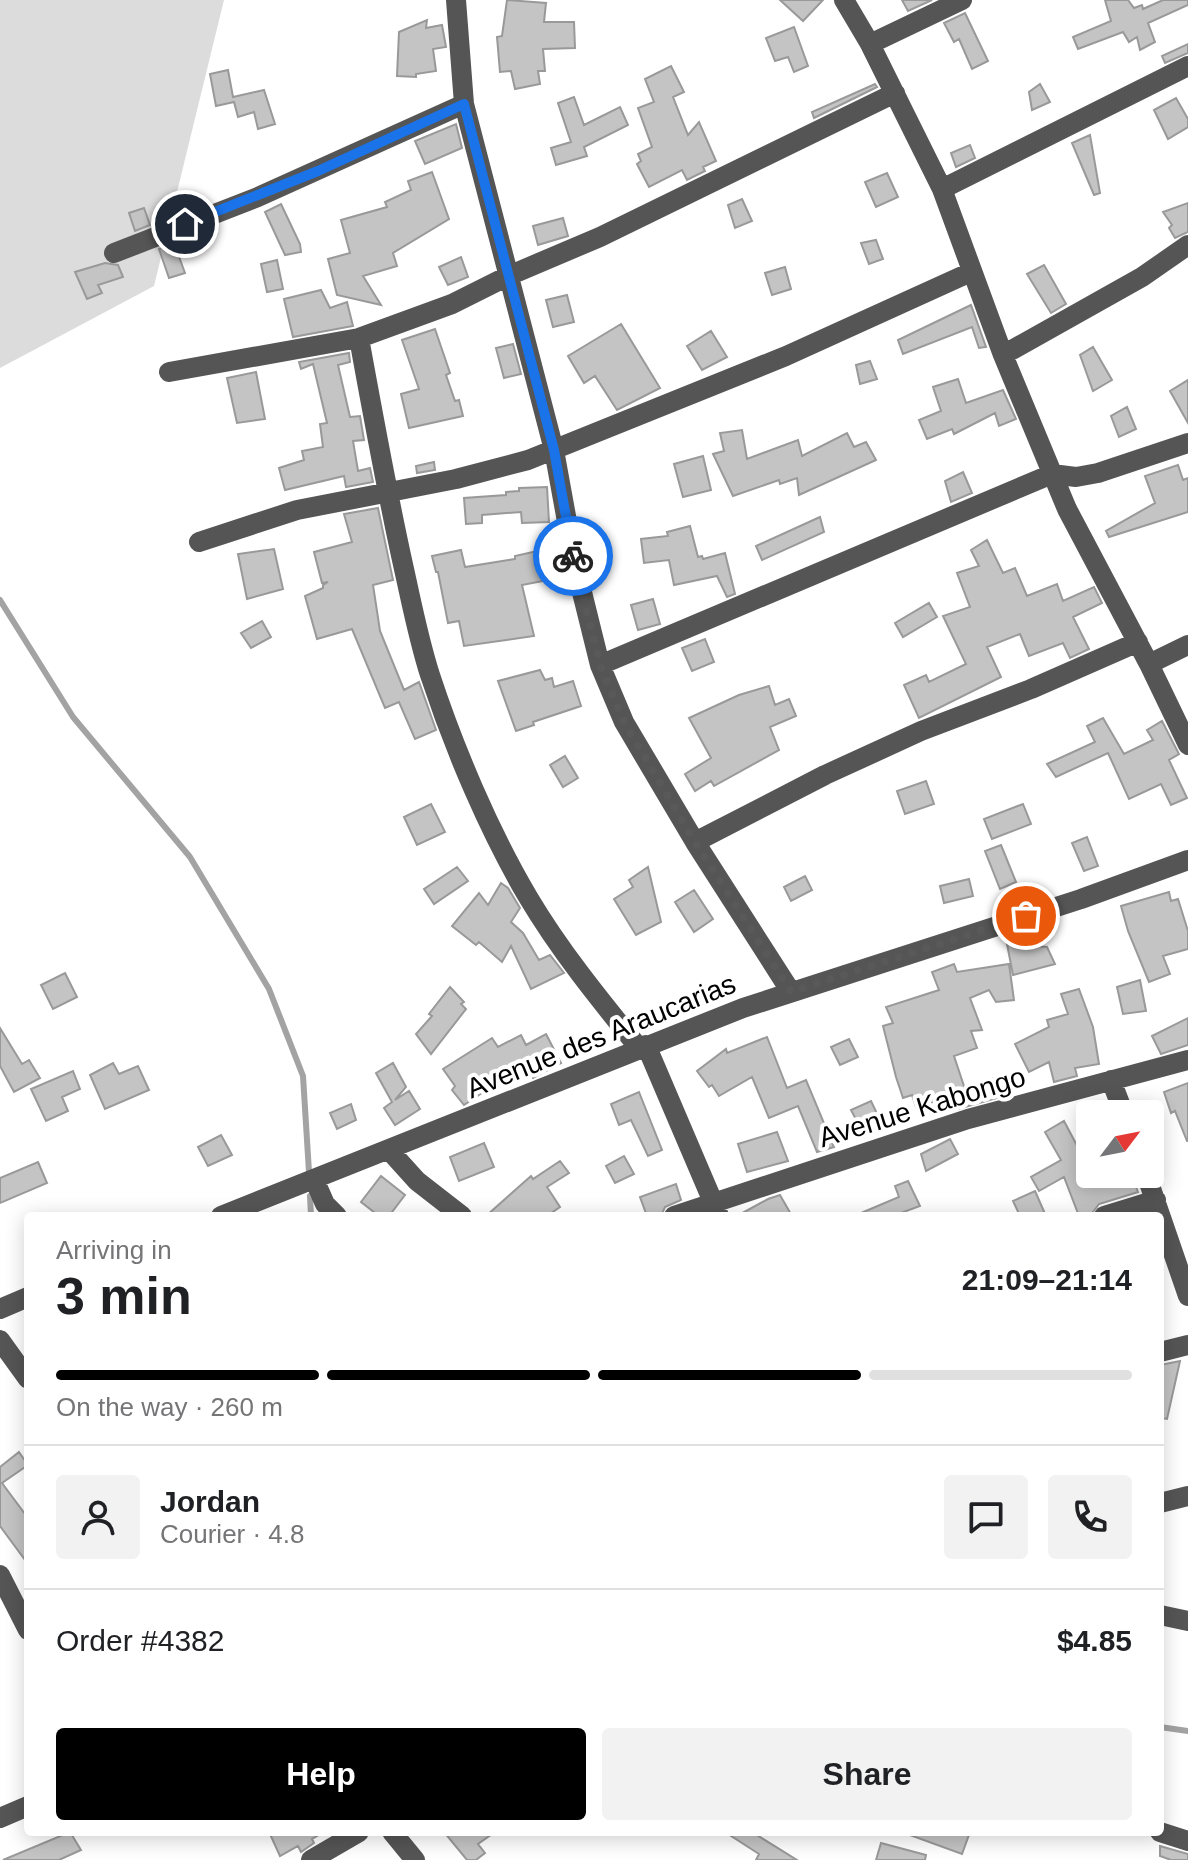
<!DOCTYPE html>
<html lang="en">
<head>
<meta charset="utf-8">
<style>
  body { margin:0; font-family:Arial,sans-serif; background:#f2f2f2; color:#202124; height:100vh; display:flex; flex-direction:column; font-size:30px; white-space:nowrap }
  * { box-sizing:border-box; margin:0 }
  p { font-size:26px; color:#757577 }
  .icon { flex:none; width:44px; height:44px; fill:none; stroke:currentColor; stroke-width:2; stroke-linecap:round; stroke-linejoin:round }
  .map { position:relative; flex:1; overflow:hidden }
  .panel { position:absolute; left:24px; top:1212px; width:1140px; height:624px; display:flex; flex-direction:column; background:#fff; border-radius:8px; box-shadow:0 4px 20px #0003 }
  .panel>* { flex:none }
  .needle { width:52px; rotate:58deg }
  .controls { position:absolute; left:1076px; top:1100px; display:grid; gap:16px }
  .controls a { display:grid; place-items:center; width:88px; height:88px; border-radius:8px; background:#fff; box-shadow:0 4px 20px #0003; font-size:40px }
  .pin { position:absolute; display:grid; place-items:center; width:68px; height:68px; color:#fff; margin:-34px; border:4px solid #fff; border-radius:50%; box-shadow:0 2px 8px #0007 }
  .courier { position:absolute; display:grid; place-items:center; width:80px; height:80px; margin:-40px; border:6px solid #1a73e8; border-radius:50%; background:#fff; color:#222; box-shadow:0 2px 10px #0007 }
  .head em { font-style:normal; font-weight:700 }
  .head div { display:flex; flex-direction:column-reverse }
  .head { display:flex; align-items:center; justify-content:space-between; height:136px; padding:0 32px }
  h1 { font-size:52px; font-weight:700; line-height:60px }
  .bar { display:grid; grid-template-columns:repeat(4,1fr); gap:12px 8px; align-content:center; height:96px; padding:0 32px }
  .bar i { height:10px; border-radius:6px; background:#e0e0e0 }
  .bar .on { background:#000 }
  .bar p { grid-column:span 4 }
  .line { display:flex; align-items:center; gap:20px; padding:0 32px; border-top:2px solid #e0e0e0 }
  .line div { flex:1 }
  .round { display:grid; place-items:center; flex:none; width:84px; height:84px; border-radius:8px; background:#f2f2f2 }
  .cta { display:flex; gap:16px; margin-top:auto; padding:16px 32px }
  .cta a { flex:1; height:92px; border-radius:8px; background:#000; color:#fff; font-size:32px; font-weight:700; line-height:92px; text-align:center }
  .cta a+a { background:#f2f2f2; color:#202124 }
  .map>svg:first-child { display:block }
</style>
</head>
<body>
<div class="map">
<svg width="1188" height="1860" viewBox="0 0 1188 1860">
  <rect width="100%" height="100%" fill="#fff"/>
  <path fill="#dcdcdc" d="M 0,0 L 224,0 L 154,286 L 0,368 Z"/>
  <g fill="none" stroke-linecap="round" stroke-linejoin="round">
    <path stroke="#a3a3a3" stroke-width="6" d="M 0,600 L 73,717 L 190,857 L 269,989 L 303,1076 L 309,1172
      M 310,1196 L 311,1216
      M 1160,1727 L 1188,1731"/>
  </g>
  <path fill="#c4c4c4" stroke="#999" stroke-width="2" d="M 507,0 L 546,3 L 544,22 L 574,22 L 575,48 L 543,49 L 545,71 L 538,71 L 540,84 L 515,89 L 511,71 L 500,72 L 497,37 L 502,36 Z
    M 780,0 L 823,0 L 803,21 Z
    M 902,0 L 932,0 L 908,11 Z
    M 1105,0 L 1128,0 L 1134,8 L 1142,5 L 1143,9 L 1163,0 L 1188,0 L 1188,5 L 1148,23 L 1155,42 L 1140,50 L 1137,37 L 1129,42 L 1123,32 L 1078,49 L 1073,37 L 1111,21 Z
    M 965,13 L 988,61 L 972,69 L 959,39 L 954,42 L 944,23 Z
    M 427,20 L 426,28 L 442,25 L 446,47 L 433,49 L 436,71 L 416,74 L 416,77 L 397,76 L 399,32 Z
    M 794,27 L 808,66 L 794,72 L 788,57 L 775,61 L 766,38 Z
    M 1188,44 L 1188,53 L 1165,63 L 1162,56 Z
    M 671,66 L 684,92 L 673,97 L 688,135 L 699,122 L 716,161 L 703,167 L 705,171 L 687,180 L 682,170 L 649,187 L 637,164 L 641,161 L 638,154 L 652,147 L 638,108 L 654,102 L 645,79 Z
    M 228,70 L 233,97 L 264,90 L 275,124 L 258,129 L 254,112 L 238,117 L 234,102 L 216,106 L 210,74 Z
    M 875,84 L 877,87 L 814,118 L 812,112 Z
    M 1040,84 L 1050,102 L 1032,110 L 1029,92 Z
    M 574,97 L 584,125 L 620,107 L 628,125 L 584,147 L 587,156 L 556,165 L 551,148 L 571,142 L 558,103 Z
    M 1176,98 L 1188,119 L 1188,127 L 1168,139 L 1154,110 Z
    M 456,124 L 462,148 L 425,164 L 415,141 Z
    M 1090,135 L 1100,193 L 1094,195 L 1072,143 Z
    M 970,145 L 975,158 L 956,167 L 951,153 Z
    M 432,172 L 449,219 L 393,253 L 397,266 L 363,276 L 381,305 L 337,295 L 328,259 L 350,253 L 341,220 L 387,207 L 385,202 L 411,190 L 408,181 Z
    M 887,173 L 898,197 L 876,207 L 865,182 Z
    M 742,199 L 752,221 L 735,228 L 728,205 Z
    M 1188,203 L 1188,232 L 1175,238 L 1169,228 L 1172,225 L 1163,212 Z
    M 281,204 L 300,244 L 301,252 L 285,255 L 265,212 Z
    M 144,208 L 150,225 L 135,231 L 129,213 Z
    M 563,218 L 568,236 L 538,245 L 533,226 Z
    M 876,240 L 883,259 L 869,264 L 861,243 Z
    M 174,243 L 185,273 L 169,278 L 159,249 Z
    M 461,257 L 468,277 L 448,285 L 439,267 Z
    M 277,260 L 283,289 L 267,292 L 261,264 Z
    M 105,263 L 118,265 L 123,277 L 98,285 L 102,293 L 87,299 L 75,272 Z
    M 1044,265 L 1066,304 L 1051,313 L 1027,274 Z
    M 785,267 L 791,289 L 772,295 L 765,273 Z
    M 321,290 L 330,308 L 347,302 L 353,326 L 293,337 L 284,299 Z
    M 567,295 L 574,322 L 553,327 L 546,300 Z
    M 971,305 L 986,347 L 979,348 L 972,327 L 903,354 L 898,340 Z
    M 621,324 L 660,388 L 617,410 L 595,376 L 584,383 L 568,356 Z
    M 435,329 L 450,373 L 446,375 L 455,401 L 459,400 L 463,416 L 409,428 L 401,394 L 419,389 L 402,340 Z
    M 711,331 L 727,357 L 702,370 L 687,346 Z
    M 513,344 L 521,374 L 504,378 L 496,348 Z
    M 1093,347 L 1112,380 L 1093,391 L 1080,355 Z
    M 349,353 L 350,362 L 338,365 L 350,417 L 360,416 L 364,440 L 353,441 L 358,471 L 370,468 L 373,482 L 346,487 L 344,476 L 285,490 L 279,468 L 304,460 L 302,451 L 323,447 L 320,424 L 327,423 L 313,364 L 301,369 L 299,362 Z
    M 870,361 L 877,379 L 860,384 L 856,365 Z
    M 256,372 L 265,419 L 237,423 L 227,378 Z
    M 958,379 L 966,403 L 1003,390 L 1016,419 L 999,426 L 995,413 L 954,434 L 952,429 L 927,439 L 919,420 L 941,411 L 933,387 Z
    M 1188,380 L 1188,423 L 1170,391 Z
    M 1127,407 L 1136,429 L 1119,437 L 1111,416 Z
    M 742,430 L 747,459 L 798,440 L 802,456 L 847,433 L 854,447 L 866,442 L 876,460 L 799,495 L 797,478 L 780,484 L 779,480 L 733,496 L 713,454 L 724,451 L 720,433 Z
    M 703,456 L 711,490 L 683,497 L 674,464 Z
    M 434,462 L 435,470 L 417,473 L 416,466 Z
    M 1178,465 L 1183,480 L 1188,478 L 1188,512 L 1109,537 L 1106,531 L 1155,503 L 1145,476 Z
    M 963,472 L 972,493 L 951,502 L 945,481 Z
    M 547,487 L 549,522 L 522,523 L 521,512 L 482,515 L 482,523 L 466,524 L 464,498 L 506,495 L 506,492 L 519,491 L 519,488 Z
    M 378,508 L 393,580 L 373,585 L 380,631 L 404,690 L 419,682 L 436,730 L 415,739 L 399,702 L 385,708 L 352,629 L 317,639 L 305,596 L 323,588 L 323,585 L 328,582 L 322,583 L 314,552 L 352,542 L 344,514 Z
    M 820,517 L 824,532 L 762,560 L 756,546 Z
    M 690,526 L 698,557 L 702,556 L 703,559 L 725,553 L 735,594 L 727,597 L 717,576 L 674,585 L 669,560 L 644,563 L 641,539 L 668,536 L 667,532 Z
    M 987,540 L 1003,573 L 1015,568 L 1027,596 L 1057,584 L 1063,601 L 1094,587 L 1102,603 L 1073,617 L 1089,649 L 1070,658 L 1063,643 L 1029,656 L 1020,634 L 987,647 L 1001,677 L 919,718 L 904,685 L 926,675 L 929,682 L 966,664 L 943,616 L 970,607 L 957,573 L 979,566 L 971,550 Z
    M 274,549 L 283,589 L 247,599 L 238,554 Z
    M 461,550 L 465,567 L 515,559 L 515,556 L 542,550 L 548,580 L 522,585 L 534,636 L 464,646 L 459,621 L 448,623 L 438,572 L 436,572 L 432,556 Z
    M 653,599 L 660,624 L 638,630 L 631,605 Z
    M 929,603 L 937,617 L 903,637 L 895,623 Z
    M 262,621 L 271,637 L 251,648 L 241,633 Z
    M 705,639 L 714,662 L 692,671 L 682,648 Z
    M 540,670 L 545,680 L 552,678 L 554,687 L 573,681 L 581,706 L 533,722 L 534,725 L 516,731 L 498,681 Z
    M 769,686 L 775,705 L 789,699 L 796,716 L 770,727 L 779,750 L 714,786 L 711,781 L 695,791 L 685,774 L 711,758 L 689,718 L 739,695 Z
    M 1103,718 L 1124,754 L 1153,740 L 1147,730 L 1162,721 L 1179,754 L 1169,760 L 1187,798 L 1171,805 L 1161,784 L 1129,799 L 1108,753 L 1056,777 L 1047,764 L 1095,742 L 1087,726 Z
    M 565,756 L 578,778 L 563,787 L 550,765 Z
    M 926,781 L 934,804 L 905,814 L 897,791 Z
    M 431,804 L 445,832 L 417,845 L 404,817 Z
    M 1023,804 L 1031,824 L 992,839 L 984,819 Z
    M 1087,837 L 1098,866 L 1084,871 L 1072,843 Z
    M 1001,845 L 1016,882 L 1000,889 L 985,851 Z
    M 457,867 L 468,881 L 434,904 L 424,889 Z
    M 648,867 L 661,922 L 636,935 L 614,899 L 633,887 L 629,880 Z
    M 805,876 L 812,890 L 791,901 L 784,887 Z
    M 969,879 L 973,896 L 944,903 L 940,886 Z
    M 501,883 L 508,888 L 520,908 L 511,922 L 523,933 L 539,960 L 550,955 L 564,973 L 531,989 L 511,946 L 502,962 L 479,942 L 476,945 L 452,926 L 479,893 L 488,905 Z
    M 694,890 L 713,919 L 694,932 L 675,902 Z
    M 1169,892 L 1171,901 L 1178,899 L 1188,931 L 1188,949 L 1163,956 L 1170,974 L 1149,982 L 1128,931 L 1121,906 Z
    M 1007,944 L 1047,947 L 1055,964 L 1013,975 Z
    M 954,964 L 957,972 L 1009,964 L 1014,1000 L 996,1002 L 989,990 L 970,998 L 982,1030 L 971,1031 L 977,1048 L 954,1056 L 965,1089 L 1000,1076 L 1007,1095 L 958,1109 L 953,1096 L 916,1107 L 912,1095 L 903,1098 L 896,1077 L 883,1026 L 893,1023 L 886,1007 L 939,990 L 932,972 Z
    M 65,973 L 77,997 L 53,1009 L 41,985 Z
    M 1140,980 L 1146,1011 L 1123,1014 L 1117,987 Z
    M 450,987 L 464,1002 L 461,1004 L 466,1009 L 431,1054 L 416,1034 L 432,1016 L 429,1014 Z
    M 1079,989 L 1093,1027 L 1099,1064 L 1075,1068 L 1077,1076 L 1054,1082 L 1049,1062 L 1029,1072 L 1015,1044 L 1049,1027 L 1047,1020 L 1068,1014 L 1061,994 Z
    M 1188,1018 L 1188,1045 L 1161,1054 L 1152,1036 Z
    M 0,1028 L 22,1064 L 29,1060 L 40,1078 L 14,1092 L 0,1066 Z
    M 546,1034 L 561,1063 L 533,1078 L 528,1068 L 493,1090 L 491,1087 L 464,1105 L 452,1090 L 455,1086 L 443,1069 L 492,1038 L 498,1047 L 521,1035 L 526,1045 Z
    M 767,1037 L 787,1088 L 806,1080 L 834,1147 L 817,1152 L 798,1106 L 769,1118 L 752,1077 L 719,1096 L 712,1085 L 709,1087 L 697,1071 L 726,1049 L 727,1053 Z
    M 849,1039 L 858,1057 L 840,1065 L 831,1047 Z
    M 113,1063 L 119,1074 L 138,1066 L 149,1090 L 105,1109 L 90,1075 Z
    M 393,1063 L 406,1087 L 395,1100 L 409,1091 L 420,1109 L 395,1125 L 384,1108 L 392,1102 L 376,1073 Z
    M 73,1071 L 80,1089 L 62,1097 L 68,1111 L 46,1121 L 31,1089 Z
    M 1188,1083 L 1188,1141 L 1187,1141 L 1175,1111 L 1171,1113 L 1164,1092 Z
    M 639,1092 L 662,1150 L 648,1156 L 631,1120 L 619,1125 L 611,1104 Z
    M 871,1101 L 881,1122 L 862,1131 L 851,1110 Z
    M 351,1104 L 356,1120 L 337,1129 L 330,1113 Z
    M 1064,1121 L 1082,1155 L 1090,1153 L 1090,1174 L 1131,1174 L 1138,1192 L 1099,1204 L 1090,1216 L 1079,1216 L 1064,1177 L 1039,1191 L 1031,1177 L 1061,1160 L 1045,1132 Z
    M 777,1132 L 788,1161 L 747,1172 L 738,1144 Z
    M 221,1135 L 232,1155 L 208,1166 L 198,1147 Z
    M 950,1139 L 958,1154 L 926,1171 L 921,1154 Z
    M 484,1143 L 494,1167 L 459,1181 L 450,1157 Z
    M 624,1156 L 634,1174 L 615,1183 L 606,1166 Z
    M 560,1161 L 569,1173 L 547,1187 L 560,1207 L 547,1216 L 486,1216 L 531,1176 L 533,1179 Z
    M 38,1162 L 47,1183 L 0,1203 L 0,1178 Z
    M 381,1176 L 405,1195 L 389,1216 L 379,1216 L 361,1202 Z
    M 908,1181 L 920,1206 L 893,1216 L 854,1216 L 899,1197 L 895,1186 Z
    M 676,1184 L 681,1200 L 665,1207 L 661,1216 L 647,1216 L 640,1197 Z
    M 1035,1191 L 1046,1216 L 1020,1216 L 1013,1201 Z
    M 780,1195 L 792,1216 L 737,1216 L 768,1199 Z
    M 1180,1361 L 1167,1419 L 1160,1418 L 1160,1365 Z
    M 19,1452 L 28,1465 L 2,1483 L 28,1518 L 28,1564 L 0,1526 L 0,1467 Z
    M 70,1832 L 81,1850 L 59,1860 L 3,1860 Z
    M 269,1832 L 324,1832 L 312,1839 L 314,1843 L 301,1852 L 298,1846 L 280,1856 Z
    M 444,1832 L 495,1832 L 478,1844 L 485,1853 L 476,1860 L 467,1860 Z
    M 725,1832 L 752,1832 L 797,1860 L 756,1860 L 759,1854 Z
    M 908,1832 L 970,1832 L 962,1854 L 907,1834 Z
    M 881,1843 L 926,1855 L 925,1860 L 876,1860 Z
    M 1160,1846 L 1188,1854 L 1188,1860 L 1171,1860 L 1160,1856 Z"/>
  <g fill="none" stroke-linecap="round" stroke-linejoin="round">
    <path stroke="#555" stroke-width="20" d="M 456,0 L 464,104 L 554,450 L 574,560 L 600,665 L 624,722 L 695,842 L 791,992
      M 844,0 L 870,44 L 942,189 L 1003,355 L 1067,509 L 1149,664 L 1188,745
      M 870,44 L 962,0
      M 942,189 L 1188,66
      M 114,253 L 258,197 L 464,104
      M 359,338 C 373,415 387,493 404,569 C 412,605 419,641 430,675 C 454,748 489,831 528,897 C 560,951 600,1000 639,1048
      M 1003,355 L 1142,277 L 1188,245
      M 169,372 L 359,338 L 452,304 L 508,276 L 600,237 L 895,93
      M 199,542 L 297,510 L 456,479 L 528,460 L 786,356 L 971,272
      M 1149,664 L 1188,645
      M 600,665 L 1052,474 L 1076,477 L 1098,473 L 1188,443
      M 695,842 L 825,775 L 921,731 L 1031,689 L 1138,642
      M 646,1045 L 719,1216
      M 1111,1080 L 1124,1114
      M 389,1150 L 417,1181 L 462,1216
      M 1146,1174 L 1188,1296
      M 314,1179 L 325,1204 L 337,1216
      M 221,1216 L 743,1008 L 1081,899 L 1188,860
      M 674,1216 L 968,1119 L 1188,1060
      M 1104,1216 L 1156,1200
      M 0,1309 L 28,1297
      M 0,1340 L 28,1379
      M 1160,1352 L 1188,1345
      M 1160,1503 L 1188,1496
      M 0,1575 L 28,1630
      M 1160,1615 L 1188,1621
      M 0,1818 L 28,1806
      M 392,1832 L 415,1860
      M 1160,1832 L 1188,1841
      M 311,1860 L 359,1832"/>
  </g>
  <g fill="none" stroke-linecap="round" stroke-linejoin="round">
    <path stroke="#595959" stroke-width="8" stroke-dasharray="0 14.4" d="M 573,556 L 600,665 L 624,722 L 695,842 L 791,992 L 1026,916"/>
    <path stroke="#1a73e8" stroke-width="10" d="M 185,224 L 318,171 L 464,104 L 554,450 L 573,556"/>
  </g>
  <g text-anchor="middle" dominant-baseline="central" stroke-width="8" stroke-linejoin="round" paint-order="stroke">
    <g font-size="28" fill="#000" stroke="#fff">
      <text transform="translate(601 1036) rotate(-22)">Avenue des Araucarias</text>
      <text transform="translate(922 1107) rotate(-17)">Avenue Kabongo</text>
    </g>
  </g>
</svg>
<div class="controls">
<a><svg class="needle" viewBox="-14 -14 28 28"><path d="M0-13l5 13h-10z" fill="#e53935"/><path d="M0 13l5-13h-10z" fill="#757577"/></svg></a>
</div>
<div class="pin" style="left:1026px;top:916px;background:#ea580c"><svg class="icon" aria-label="bag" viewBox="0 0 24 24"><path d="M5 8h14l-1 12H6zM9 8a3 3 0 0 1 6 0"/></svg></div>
<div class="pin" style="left:185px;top:224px;background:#1f2937"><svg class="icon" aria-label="home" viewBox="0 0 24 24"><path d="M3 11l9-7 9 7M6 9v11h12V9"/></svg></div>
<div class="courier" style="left:573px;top:556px"><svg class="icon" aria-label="bike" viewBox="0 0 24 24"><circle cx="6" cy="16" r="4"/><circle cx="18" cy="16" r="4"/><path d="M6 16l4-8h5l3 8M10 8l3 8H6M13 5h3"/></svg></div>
<section class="panel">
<div class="head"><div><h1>3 min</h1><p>Arriving in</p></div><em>21:09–21:14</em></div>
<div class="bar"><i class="on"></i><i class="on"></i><i class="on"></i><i></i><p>On the way · 260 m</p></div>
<div class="line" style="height:144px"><a class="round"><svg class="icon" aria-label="person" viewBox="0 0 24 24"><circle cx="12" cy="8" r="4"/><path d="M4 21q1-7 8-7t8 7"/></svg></a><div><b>Jordan</b><p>Courier · 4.8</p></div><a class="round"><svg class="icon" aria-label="chat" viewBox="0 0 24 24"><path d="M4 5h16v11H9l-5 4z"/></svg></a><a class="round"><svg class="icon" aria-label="phone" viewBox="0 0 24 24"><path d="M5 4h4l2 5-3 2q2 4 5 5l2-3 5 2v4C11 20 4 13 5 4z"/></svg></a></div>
<div class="line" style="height:104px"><div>Order #4382</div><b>$4.85</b></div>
<div class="cta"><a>Help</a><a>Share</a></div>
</section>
</div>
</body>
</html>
